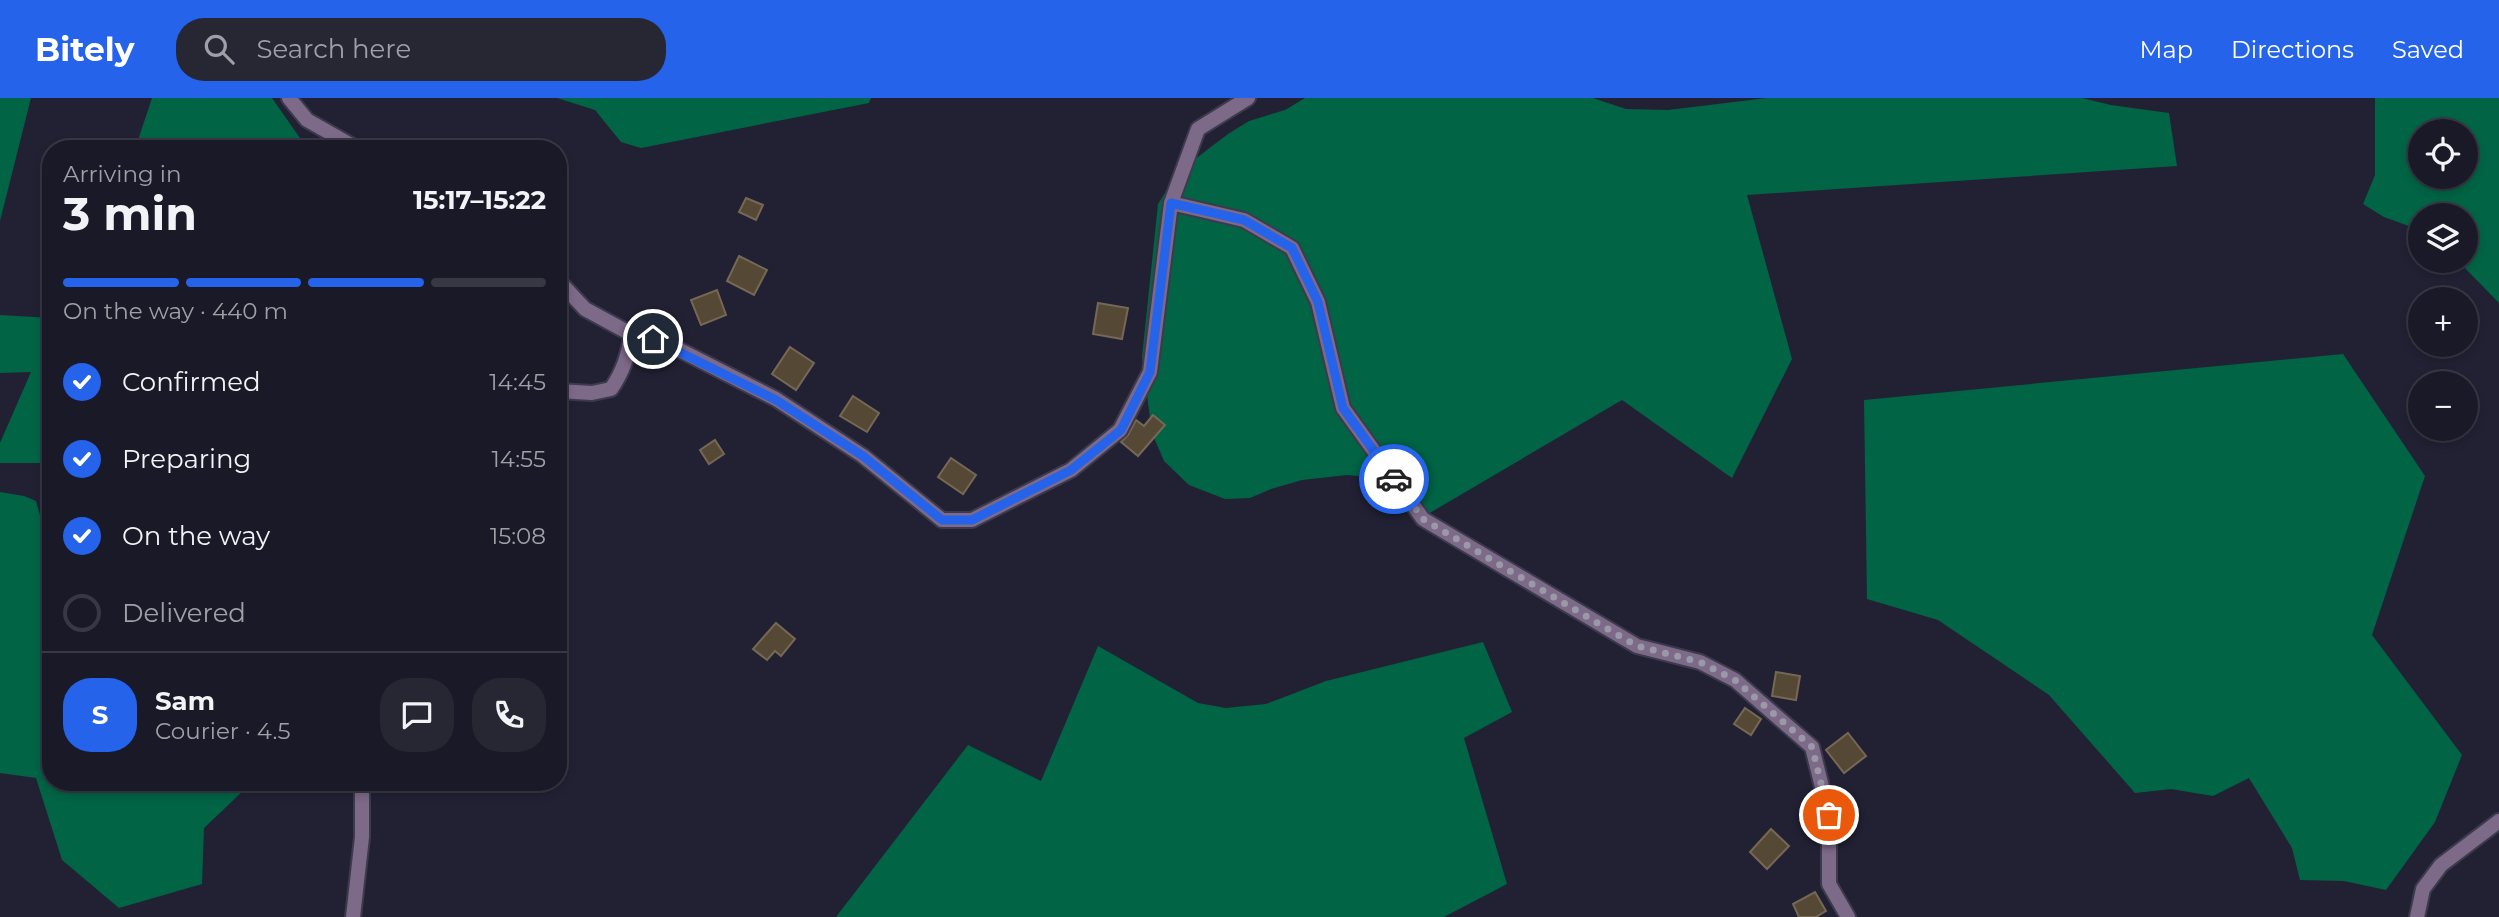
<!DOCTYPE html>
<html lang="en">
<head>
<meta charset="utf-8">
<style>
  body { margin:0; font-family:Montserrat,sans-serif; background:#272633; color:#f1f3f6; height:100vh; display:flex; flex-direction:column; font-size:26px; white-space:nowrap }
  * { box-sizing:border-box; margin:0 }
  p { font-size:23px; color:#9fa0a7 }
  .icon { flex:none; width:38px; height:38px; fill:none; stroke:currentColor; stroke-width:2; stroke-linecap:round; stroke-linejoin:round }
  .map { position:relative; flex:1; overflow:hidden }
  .side { position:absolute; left:42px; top:42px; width:525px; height:651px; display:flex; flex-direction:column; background:#1a1927; border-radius:28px; box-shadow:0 4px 10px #0003,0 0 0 2px #383844 }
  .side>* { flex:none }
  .controls { position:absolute; left:2408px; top:21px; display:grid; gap:14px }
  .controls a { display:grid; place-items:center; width:70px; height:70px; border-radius:50%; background:#1a1927; box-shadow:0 4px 10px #0003,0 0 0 2px #383844; font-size:35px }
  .pin { position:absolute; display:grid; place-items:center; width:60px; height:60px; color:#fff; margin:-30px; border:4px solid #fff; border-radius:50%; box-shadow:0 2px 7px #0007 }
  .courier { position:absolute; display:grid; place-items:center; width:70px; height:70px; margin:-35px; border:5px solid #2563eb; border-radius:50%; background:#fff; color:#222; box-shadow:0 2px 9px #0007 }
  .headline em { font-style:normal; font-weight:700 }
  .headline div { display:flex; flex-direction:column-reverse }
  .headline { display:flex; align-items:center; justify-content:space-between; height:119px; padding:0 21px }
  h1 { font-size:46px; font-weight:700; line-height:52px }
  .bar { display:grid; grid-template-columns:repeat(4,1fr); gap:10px 7px; align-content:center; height:84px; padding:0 21px }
  .bar i { height:9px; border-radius:5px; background:#383844 }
  .bar .active { background:#2563eb }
  .bar p { grid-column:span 4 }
  .line { display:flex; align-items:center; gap:18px; padding:0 21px; border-top:2px solid #383844 }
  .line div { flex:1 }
  .round { display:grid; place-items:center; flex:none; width:74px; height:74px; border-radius:28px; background:#272633 }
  ol { padding:0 21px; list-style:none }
  li { display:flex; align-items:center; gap:21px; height:77px }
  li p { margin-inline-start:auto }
  li .icon { padding:7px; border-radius:50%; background:#2563eb; color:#fff; stroke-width:4 }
  li:last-child { color:#9fa0a7 }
  li i { width:38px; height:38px; border:4px solid #383844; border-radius:50% }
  header { display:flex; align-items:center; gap:42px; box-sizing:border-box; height:98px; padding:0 35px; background:#2563eb; color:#fff }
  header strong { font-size:33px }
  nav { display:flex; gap:38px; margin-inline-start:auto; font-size:24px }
  .search { width:490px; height:63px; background:#272633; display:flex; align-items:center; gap:18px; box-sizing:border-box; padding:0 24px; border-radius:28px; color:#9fa0a7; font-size:26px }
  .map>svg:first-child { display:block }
</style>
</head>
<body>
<header>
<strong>Bitely</strong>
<div class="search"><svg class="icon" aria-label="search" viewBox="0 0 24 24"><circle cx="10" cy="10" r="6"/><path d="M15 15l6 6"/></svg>Search here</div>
<nav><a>Map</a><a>Directions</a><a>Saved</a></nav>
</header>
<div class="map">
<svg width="2499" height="819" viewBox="0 0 2499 819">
  <rect width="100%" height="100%" fill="#222134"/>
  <path fill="#006445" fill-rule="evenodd" d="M 0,0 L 31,0 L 0,123 Z
    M 152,0 L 272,0 L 300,40 L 322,51 L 135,51 Z
    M 557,0 L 871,0 L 869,5 L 641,50 L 621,44 L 595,12 Z
    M 1305,0 L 1593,0 L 1626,11 L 1668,12 L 1767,0 L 2082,0 L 2111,7 L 2169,15 L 2177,68 L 1747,97 L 1792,261 L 1732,380 L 1622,302 L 1428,416 L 1377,380 L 1347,377 L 1302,382 L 1271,391 L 1250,400 L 1225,401 L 1189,387 L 1164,363 L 1152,335 L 1142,259 L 1158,106 L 1178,74 L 1228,36 L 1249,23 L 1285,12 Z
    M 2375,0 L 2499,0 L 2499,205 L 2458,163 L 2466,163 L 2466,117 L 2420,117 L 2420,132 L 2384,119 L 2363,106 L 2375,77 ZM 2466,33 L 2466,79 L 2420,79 L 2420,33 Z
    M 0,217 L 51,220 L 51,335 L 45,341 L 45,365 L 0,365 L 0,345 L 31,274 L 0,275 Z
    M 2343,256 L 2425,378 L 2372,537 L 2462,657 L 2435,724 L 2386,792 L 2344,783 L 2300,782 L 2292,750 L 2249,680 L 2213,698 L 2171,691 L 2135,695 L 2049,597 L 1938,522 L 1867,501 L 1864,302 Z
    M 0,394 L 24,398 L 36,403 L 43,428 L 51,427 L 51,684 L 274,684 L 243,693 L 204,730 L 202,786 L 119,810 L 62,762 L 36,680 L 0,675 Z
    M 1483,544 L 1512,614 L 1464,640 L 1507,786 L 1444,819 L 836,819 L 968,647 L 1041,683 L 1098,548 L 1198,605 L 1226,610 L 1266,606 L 1326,583 Z"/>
  <path fill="#554936" stroke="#756854" stroke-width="2" d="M 746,100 L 763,107 L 756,122 L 739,114 Z
    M 739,158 L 767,172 L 754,197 L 727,183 Z
    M 717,192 L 726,217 L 701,227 L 691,202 Z
    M 1098,205 L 1128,210 L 1122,241 L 1093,236 Z
    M 790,249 L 814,265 L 796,292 L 772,276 Z
    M 853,298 L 879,315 L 867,334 L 840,318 Z
    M 1153,317 L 1165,327 L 1138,358 L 1121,344 L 1128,337 L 1136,322 L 1144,328 Z
    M 715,342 L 724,356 L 709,366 L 700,352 Z
    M 951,360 L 976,377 L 963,396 L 938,379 Z
    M 776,525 L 795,541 L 781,558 L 775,553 L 767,562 L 753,551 Z
    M 1776,574 L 1800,578 L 1796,602 L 1772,598 Z
    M 1745,610 L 1761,621 L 1751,637 L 1734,626 Z
    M 1848,635 L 1866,658 L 1844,675 L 1826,652 Z
    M 1771,731 L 1789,748 L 1767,771 L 1750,754 Z
    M 1815,794 L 1826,813 L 1816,819 L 1799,819 L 1793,806 Z"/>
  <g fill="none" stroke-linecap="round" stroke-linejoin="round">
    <g stroke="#3c3b4d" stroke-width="18">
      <path id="street" d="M 289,0 L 307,22 L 358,51
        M 1171,105 L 1244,122 L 1292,150 L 1318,204 L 1343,310 L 1423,421 L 1637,548 L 1700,564 L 1735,582 L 1812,649 L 1829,717 L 1829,786 L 1848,819
        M 558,182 L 585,211 L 631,236 L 668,246 L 776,301 L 863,358 L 942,422 L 972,422 L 1071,372 L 1120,332 L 1150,274 L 1171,105 L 1198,31 L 1248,0
        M 558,293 L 592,295 L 611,291 C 623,274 629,256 631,236
        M 353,819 L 362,739 L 362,684
        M 2417,819 L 2423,791 L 2441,767 L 2499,723"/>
    </g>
    <use href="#street" stroke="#7d6988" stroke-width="14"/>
  </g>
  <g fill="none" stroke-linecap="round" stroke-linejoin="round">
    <path stroke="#9999a8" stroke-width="7" stroke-dasharray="0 12.6" d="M 1394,381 L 1423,421 L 1589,520 L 1637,548 L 1700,564 L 1735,582 L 1812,649 L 1829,717"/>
    <path stroke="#2563eb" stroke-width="9" d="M 653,241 L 776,302 L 863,358 L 942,422 L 972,422 L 1071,372 L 1121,332 L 1150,274 L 1171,105 L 1244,122 L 1292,150 L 1318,204 L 1343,310 L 1394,381"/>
  </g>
</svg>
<div class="controls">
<a><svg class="icon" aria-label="locate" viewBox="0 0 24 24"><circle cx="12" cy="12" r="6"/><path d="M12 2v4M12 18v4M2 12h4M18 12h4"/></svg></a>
<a><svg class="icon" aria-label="layers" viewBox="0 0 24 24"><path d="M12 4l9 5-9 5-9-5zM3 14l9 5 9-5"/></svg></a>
<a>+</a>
<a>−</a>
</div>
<div class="pin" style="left:1829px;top:717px;background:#ea580c"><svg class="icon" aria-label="bag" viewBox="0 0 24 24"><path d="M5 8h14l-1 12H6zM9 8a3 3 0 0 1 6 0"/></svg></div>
<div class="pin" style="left:653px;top:241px;background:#1f2937"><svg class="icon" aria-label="home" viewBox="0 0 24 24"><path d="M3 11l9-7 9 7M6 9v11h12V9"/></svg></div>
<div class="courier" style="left:1394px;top:381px"><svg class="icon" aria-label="car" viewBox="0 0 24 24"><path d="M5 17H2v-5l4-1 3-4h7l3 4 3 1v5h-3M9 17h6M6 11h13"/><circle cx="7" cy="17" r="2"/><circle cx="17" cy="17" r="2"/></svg></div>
<section class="side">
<div class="headline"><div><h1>3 min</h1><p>Arriving in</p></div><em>15:17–15:22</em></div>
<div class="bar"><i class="active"></i><i class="active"></i><i class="active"></i><i></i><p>On the way · 440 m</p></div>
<ol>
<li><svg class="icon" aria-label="check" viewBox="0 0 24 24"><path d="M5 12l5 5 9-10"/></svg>Confirmed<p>14:45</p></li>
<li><svg class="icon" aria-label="check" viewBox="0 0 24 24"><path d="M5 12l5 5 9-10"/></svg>Preparing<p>14:55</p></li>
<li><svg class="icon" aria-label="check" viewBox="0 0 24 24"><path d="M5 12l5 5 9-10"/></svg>On the way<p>15:08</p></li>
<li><i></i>Delivered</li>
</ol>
<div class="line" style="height:126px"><b class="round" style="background:#2563eb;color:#fff">S</b><div><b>Sam</b><p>Courier · 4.5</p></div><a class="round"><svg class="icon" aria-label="chat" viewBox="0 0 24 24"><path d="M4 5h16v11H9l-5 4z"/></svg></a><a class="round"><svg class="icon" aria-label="phone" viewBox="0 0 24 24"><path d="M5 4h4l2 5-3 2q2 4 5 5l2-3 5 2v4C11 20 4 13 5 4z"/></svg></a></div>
</section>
</div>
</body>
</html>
